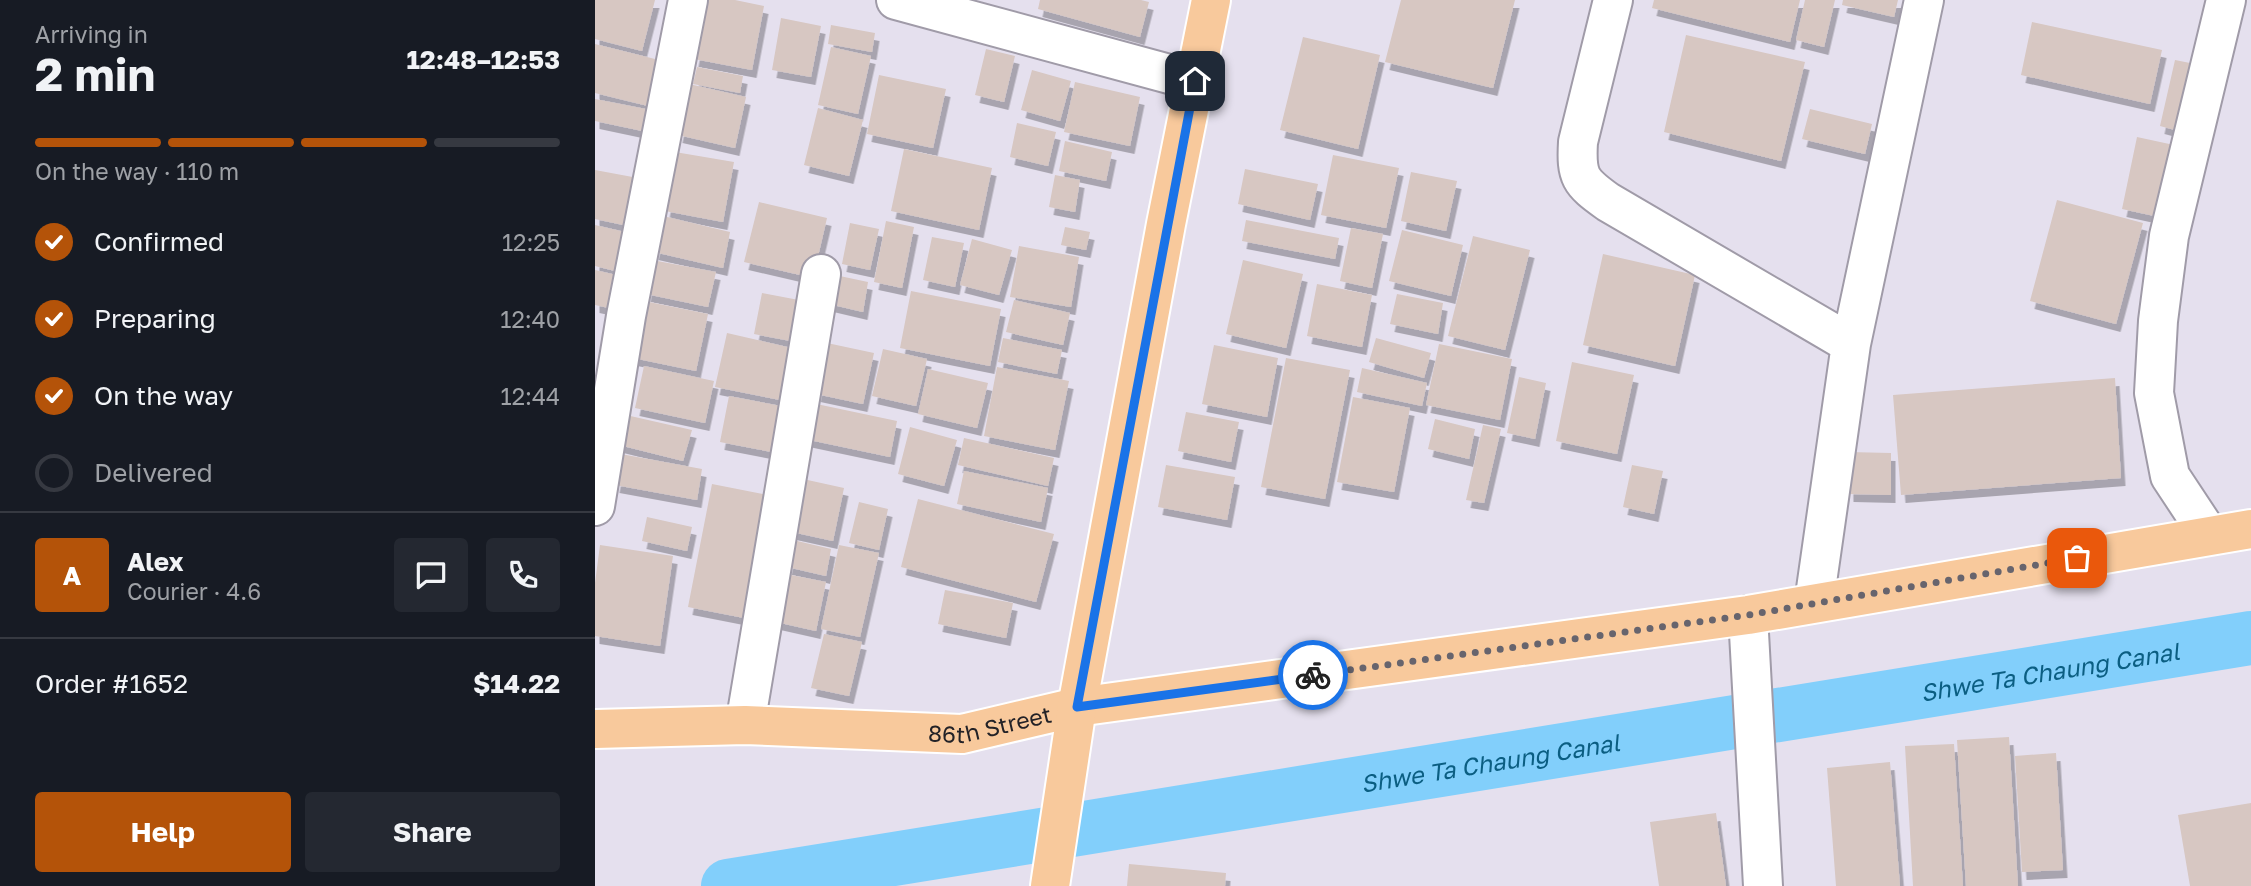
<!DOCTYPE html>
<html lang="en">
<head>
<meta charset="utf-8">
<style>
  body { margin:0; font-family:"Golos Text",sans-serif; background:#242831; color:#f1f3f6; height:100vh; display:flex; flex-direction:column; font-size:26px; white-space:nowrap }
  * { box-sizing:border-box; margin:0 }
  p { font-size:23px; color:#9ea1a6 }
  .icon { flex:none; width:38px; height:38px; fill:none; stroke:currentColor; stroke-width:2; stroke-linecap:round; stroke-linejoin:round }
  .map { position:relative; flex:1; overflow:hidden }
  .side { display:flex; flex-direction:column; background:#171b24; width:595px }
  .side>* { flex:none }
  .pin { position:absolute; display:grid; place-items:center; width:60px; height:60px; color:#fff; margin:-30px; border-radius:14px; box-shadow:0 4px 10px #0006 }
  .courier { position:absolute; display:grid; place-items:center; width:70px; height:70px; margin:-35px; border:5px solid #1a73e8; border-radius:50%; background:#fff; color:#222; box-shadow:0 2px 9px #0007 }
  .headline em { font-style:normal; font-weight:700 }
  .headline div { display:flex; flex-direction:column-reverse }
  .headline { display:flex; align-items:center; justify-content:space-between; height:119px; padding:0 35px }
  h1 { font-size:46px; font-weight:700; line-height:52px }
  .bar { display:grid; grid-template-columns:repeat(4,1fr); gap:10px 7px; align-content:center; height:84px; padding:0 35px }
  .bar i { height:9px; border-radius:5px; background:#363941 }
  .bar .active { background:#b45309 }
  .bar p { grid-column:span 4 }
  .line { display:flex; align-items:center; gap:18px; padding:0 35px; border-top:2px solid #363941 }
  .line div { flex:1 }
  .round { display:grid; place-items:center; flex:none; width:74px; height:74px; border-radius:7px; background:#242831 }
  ol { padding:0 35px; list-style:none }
  li { display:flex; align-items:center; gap:21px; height:77px }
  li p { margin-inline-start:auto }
  li .icon { padding:7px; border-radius:50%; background:#b45309; color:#fff; stroke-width:4 }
  li:last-child { color:#9ea1a6 }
  li i { width:38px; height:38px; border:4px solid #363941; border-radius:50% }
  .primary-button { display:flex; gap:14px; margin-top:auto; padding:14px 35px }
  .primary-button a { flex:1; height:80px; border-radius:7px; background:#b45309; color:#fff; font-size:28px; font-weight:700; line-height:80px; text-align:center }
  .primary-button a+a { background:#242831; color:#f1f3f6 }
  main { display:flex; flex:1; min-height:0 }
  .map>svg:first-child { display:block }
</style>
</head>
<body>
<main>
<section class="side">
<div class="headline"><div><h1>2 min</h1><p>Arriving in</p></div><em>12:48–12:53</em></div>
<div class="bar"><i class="active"></i><i class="active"></i><i class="active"></i><i></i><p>On the way · 110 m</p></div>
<ol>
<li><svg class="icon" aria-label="check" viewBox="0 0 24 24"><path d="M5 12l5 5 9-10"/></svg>Confirmed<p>12:25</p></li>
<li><svg class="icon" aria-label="check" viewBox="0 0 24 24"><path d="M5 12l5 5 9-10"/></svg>Preparing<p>12:40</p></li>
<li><svg class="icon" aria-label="check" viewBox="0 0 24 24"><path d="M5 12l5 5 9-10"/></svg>On the way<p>12:44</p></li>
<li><i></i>Delivered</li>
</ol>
<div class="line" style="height:126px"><b class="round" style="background:#b45309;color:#fff">A</b><div><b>Alex</b><p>Courier · 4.6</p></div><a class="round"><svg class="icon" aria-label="chat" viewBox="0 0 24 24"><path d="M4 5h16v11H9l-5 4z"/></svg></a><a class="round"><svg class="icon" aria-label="phone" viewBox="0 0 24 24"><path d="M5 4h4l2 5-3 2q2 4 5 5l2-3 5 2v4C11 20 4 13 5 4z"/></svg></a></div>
<div class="line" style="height:91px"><div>Order #1652</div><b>$14.22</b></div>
<div class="primary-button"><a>Help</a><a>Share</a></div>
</section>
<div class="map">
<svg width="1656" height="886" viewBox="0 0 1656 886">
  <defs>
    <filter id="shadow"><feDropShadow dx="4.5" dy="8" stdDeviation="0" flood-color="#0004"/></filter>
  </defs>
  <rect width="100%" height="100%" fill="#e5e0ee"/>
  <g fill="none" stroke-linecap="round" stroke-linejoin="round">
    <path stroke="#82cffb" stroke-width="54" id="s1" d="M 133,886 L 1656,638"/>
  </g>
  <path fill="#d7c7c2" filter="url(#shadow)" d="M 0,0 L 60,0 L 47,51 L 0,39 Z
    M 110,0 L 140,0 L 169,6 L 157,70 L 99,59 Z
    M 445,0 L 546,0 L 554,2 L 545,37 L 443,9 Z
    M 806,0 L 920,0 L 898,88 L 790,62 Z
    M 1059,0 L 1205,0 L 1195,42 L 1057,8 Z
    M 1210,0 L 1240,0 L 1229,47 L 1201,40 Z
    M 1248,0 L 1303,0 L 1299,17 L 1247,5 Z
    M 186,18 L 226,26 L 216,77 L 177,70 Z
    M 1437,22 L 1567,50 L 1555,104 L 1426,75 Z
    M 236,25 L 280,33 L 277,52 L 233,44 Z
    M 1091,35 L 1210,62 L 1186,161 L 1069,132 Z
    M 708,37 L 785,55 L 763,149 L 685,130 Z
    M 0,44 L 64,60 L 53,106 L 0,93 Z
    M 236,47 L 276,56 L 263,114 L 223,105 Z
    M 391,49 L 420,56 L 409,102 L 380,95 Z
    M 1580,60 L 1595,63 L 1580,130 L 1565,126 Z
    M 102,67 L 148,76 L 145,93 L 98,84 Z
    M 437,70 L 476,81 L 465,121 L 426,110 Z
    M 284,75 L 351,89 L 338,148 L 272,134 Z
    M 480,82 L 545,97 L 535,146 L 469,132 Z
    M 94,84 L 151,97 L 140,148 L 83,135 Z
    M 0,99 L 56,110 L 52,132 L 0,121 Z
    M 223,108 L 268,120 L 254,176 L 209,165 Z
    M 1215,109 L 1277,124 L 1270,154 L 1207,139 Z
    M 422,123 L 461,132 L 453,166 L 415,157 Z
    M 1542,137 L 1579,145 L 1564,217 L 1527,209 Z
    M 470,141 L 517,152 L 511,181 L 464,171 Z
    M 309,149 L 397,168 L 384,230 L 296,211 Z
    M 80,152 L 139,162 L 128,222 L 70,211 Z
    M 738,155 L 804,168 L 791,228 L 726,215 Z
    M 650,169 L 723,184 L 715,220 L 643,204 Z
    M 0,170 L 43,178 L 33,226 L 0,219 Z
    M 816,172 L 862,181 L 851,231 L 806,221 Z
    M 460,175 L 485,180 L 480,212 L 454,207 Z
    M 1462,200 L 1548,223 L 1521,324 L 1435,301 Z
    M 164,202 L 232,218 L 218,278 L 149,262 Z
    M 68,216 L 135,232 L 128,268 L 59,252 Z
    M 651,220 L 744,238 L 740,259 L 647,241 Z
    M 291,221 L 319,227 L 307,288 L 279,282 Z
    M 255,223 L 284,229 L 275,270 L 247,264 Z
    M 0,225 L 30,232 L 20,271 L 0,266 Z
    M 470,227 L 495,232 L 491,250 L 466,245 Z
    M 756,228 L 788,234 L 777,288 L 745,281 Z
    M 807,230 L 868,245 L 856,296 L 794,281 Z
    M 878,236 L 935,250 L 910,350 L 853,336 Z
    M 337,237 L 369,243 L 360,287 L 328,280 Z
    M 377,239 L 417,250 L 404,295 L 365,285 Z
    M 424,246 L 484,257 L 476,307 L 415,297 Z
    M 1008,254 L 1100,275 L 1080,366 L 988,345 Z
    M 57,260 L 121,272 L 113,307 L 51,294 Z
    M 648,260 L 708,274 L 691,348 L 631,334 Z
    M 0,270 L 30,277 L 23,310 L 0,305 Z
    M 240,275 L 273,282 L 268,312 L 234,304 Z
    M 722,284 L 777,295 L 767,347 L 712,336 Z
    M 316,291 L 406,309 L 395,366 L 305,348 Z
    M 167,293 L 209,301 L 201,342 L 159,334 Z
    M 802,294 L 848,303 L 843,334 L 795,324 Z
    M 419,300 L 475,313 L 468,345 L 411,332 Z
    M 49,301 L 113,314 L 101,371 L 38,358 Z
    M 132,333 L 201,349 L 190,401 L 120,387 Z
    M 408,338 L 467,350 L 462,374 L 403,362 Z
    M 781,338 L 836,353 L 829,378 L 774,362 Z
    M 232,343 L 279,353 L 268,404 L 221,394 Z
    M 844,344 L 917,359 L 905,420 L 831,405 Z
    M 619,345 L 683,358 L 672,417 L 607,404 Z
    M 288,349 L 332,359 L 321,406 L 277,396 Z
    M 691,358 L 755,370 L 730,499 L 666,487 Z
    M 977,362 L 1039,375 L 1022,454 L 961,441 Z
    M 49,366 L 119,381 L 110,423 L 40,408 Z
    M 402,367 L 474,381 L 460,450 L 389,436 Z
    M 767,368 L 832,383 L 827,406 L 762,392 Z
    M 333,369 L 393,383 L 382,428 L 323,414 Z
    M 924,377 L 951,383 L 940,439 L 912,433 Z
    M 1520,378 L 1526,478 L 1306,495 L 1298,395 Z
    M 134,396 L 191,407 L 182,453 L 125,442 Z
    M 758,397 L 815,408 L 799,492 L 742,482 Z
    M 212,402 L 302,421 L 295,457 L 205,438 Z
    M 591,412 L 644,422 L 636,462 L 583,451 Z
    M 31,415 L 97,430 L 88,461 L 24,445 Z
    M 840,419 L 880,429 L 874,459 L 833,449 Z
    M 888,425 L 906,429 L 889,503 L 871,500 Z
    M 315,427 L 362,440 L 349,486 L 303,474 Z
    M 369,438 L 459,458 L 453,486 L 363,465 Z
    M 1253,452 L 1296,453 L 1296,495 L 1254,494 Z
    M 26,454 L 107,469 L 102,500 L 20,485 Z
    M 571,465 L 640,477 L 632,520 L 563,507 Z
    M 1037,465 L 1068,471 L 1059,514 L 1028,507 Z
    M 369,471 L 453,488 L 446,522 L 362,504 Z
    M 208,479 L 249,488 L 238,541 L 197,532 Z
    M 117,484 L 173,495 L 149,618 L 93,607 Z
    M 323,499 L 459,534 L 441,602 L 306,567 Z
    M 264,502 L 293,509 L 284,550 L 254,543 Z
    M 52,517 L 97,527 L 92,551 L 47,541 Z
    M 198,540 L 236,549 L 231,576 L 192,567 Z
    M 5,545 L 78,556 L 65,646 L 0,636 L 0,583 Z
    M 244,545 L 284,553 L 265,637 L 226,629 Z
    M 191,574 L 231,582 L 221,631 L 181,622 Z
    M 350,590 L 418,603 L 411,638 L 343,624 Z
    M 229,634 L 267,642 L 254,696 L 216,688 Z
    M 1414,737 L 1423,886 L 1371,886 L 1362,740 Z
    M 1359,744 L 1368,886 L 1318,886 L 1310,746 Z
    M 1461,753 L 1468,870 L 1427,872 L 1420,756 Z
    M 1295,762 L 1305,886 L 1241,886 L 1232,768 Z
    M 1656,803 L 1656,886 L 1595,886 L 1583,815 Z
    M 1121,813 L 1131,886 L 1064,886 L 1055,822 Z
    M 534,864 L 631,873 L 630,886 L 532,886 Z"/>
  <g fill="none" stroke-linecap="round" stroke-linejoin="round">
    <g stroke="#a09ba8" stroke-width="42">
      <path id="minor" d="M 301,0 L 600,81
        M 1018,0 L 983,142 C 981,177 985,182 1013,202 L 1256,344
        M 0,506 L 31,316 L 93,0
        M 1614,535 L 1575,476 L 1559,393 L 1563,321 L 1574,236 L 1631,0
        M 1219,603 L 1256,344 L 1329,0
        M 1153,615 L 1168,886
        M 150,725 L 226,274"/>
    </g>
    <g stroke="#fff" stroke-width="42">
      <g id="major">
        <path id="s2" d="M 0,729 L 150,725 L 367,734 L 482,707 L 1153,615 L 1656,529"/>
        <path d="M 455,886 L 482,707 L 571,224 L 616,0"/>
      </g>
    </g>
    <use href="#minor" stroke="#fff" stroke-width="38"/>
    <use href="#major" stroke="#f8c99c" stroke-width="38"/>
  </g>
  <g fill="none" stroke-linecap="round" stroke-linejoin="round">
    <path stroke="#67646d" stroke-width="7" stroke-dasharray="0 12.6" d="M 718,675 L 1153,615 L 1482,558"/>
    <path stroke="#1a73e8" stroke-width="9" d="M 600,81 L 482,707 L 718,675"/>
  </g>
  <g text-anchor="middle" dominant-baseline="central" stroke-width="5" stroke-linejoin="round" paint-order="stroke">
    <g font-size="23" fill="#232227" stroke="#fff">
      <text stroke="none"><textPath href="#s2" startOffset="396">86th Street</textPath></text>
    </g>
    <g font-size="24" font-style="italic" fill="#0b5e82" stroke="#fff">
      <text stroke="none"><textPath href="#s1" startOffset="1339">Shwe Ta Chaung Canal</textPath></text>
      <text stroke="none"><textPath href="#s1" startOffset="772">Shwe Ta Chaung Canal</textPath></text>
    </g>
  </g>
</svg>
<div class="pin" style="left:1482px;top:558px;background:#ea580c"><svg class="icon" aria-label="bag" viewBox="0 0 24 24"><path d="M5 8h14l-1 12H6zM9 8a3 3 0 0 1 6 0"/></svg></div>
<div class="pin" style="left:600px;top:81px;background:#1f2937"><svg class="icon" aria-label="home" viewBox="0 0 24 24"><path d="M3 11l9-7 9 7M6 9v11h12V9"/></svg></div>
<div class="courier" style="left:718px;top:675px"><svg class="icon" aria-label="bike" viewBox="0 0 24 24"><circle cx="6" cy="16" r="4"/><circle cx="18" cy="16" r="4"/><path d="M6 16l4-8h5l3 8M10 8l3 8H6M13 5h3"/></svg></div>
</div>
</main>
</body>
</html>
